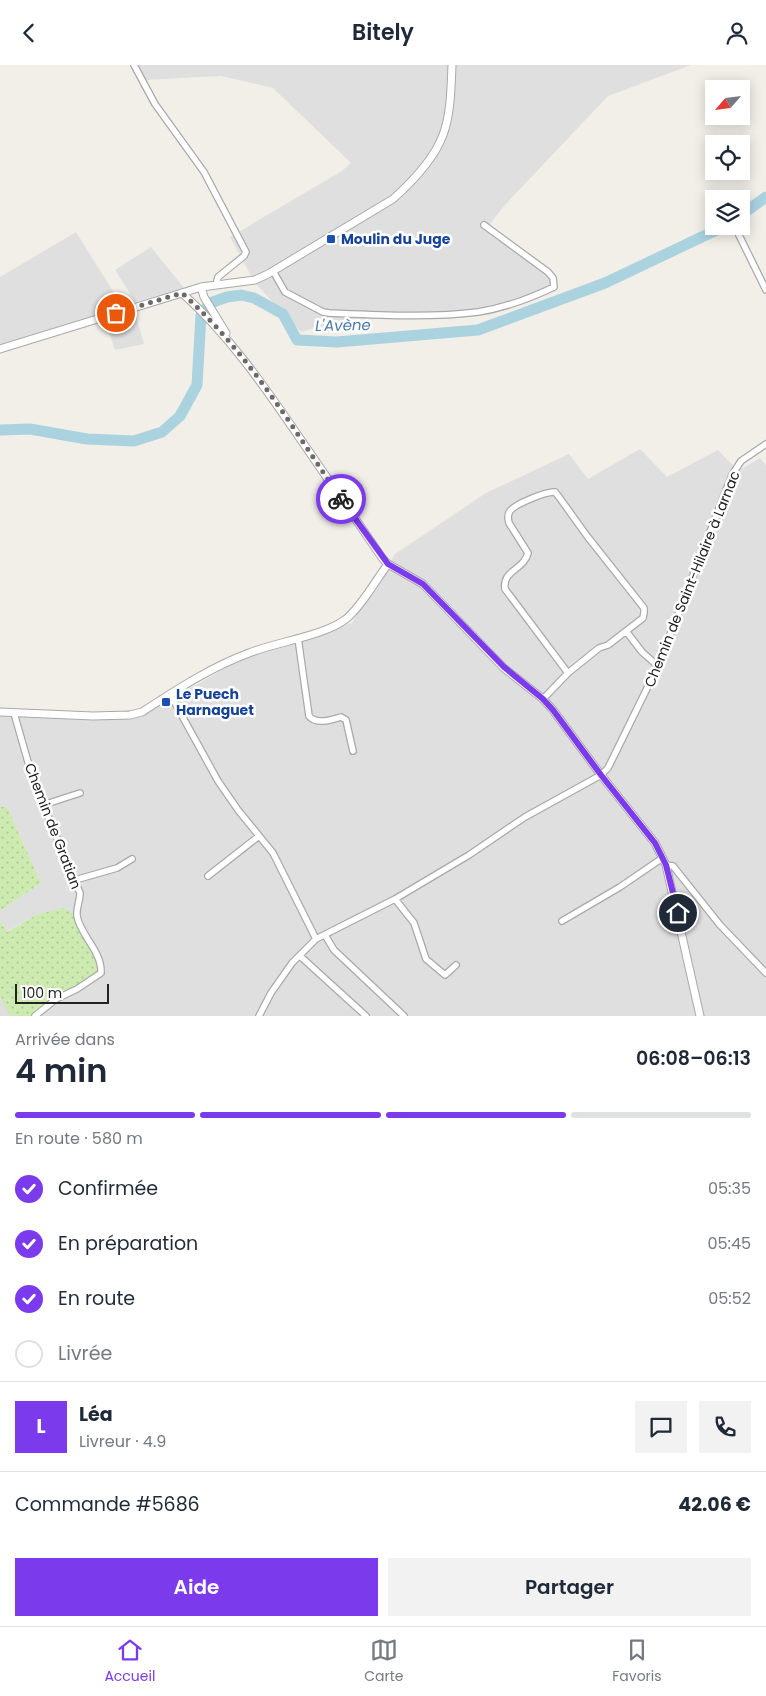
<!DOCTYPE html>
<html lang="fr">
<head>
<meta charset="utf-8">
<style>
  body { margin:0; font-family:Poppins,sans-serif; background:#f2f2f3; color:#1f2937; height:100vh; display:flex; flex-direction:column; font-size:19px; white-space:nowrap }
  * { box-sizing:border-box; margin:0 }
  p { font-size:16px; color:#747a83 }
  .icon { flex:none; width:28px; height:28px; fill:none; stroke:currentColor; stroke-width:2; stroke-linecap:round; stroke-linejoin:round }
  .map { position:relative; height:951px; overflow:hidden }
  .side { display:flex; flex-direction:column; background:#fff; flex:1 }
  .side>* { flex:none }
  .needle { width:32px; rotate:242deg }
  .buttons { position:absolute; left:705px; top:15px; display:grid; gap:10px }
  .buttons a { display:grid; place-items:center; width:45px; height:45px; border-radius:0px; background:#fff; box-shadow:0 2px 12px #0003; font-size:25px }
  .scale { position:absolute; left:15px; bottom:12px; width:94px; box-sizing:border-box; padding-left:5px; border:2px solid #222; border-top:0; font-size:14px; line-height:18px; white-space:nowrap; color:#222; -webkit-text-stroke:4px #fff; paint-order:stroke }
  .pin { position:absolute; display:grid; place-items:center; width:42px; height:42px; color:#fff; margin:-21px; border:2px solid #fff; border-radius:50%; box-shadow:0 1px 5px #0007 }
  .courier { position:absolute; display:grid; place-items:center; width:50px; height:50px; margin:-25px; border:4px solid #7c3aed; border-radius:50%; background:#fff; color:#222; box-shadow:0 1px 6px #0007 }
  .headline em { font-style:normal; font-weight:600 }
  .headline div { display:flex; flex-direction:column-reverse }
  .headline { display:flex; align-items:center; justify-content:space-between; height:85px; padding:0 15px }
  h1 { font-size:32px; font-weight:600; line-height:38px }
  .bar { display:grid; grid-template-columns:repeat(4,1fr); gap:8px 5px; align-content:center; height:60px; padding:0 15px }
  .bar i { height:6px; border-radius:4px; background:#e0e1e3 }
  .bar .selected { background:#7c3aed }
  .bar p { grid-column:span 4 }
  .line { display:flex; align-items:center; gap:12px; padding:0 15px; border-top:1px solid #e0e1e3 }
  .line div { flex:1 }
  .round { display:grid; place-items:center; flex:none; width:52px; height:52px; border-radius:0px; background:#f2f2f3 }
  ol { padding:0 15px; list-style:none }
  li { display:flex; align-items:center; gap:15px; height:55px }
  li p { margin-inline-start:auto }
  li .icon { padding:5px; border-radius:50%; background:#7c3aed; color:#fff; stroke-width:4 }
  li:last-child { color:#747a83 }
  li i { width:28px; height:28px; border:2px solid #e0e1e3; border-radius:50% }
  .cta { display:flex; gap:10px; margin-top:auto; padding:10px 15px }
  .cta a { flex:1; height:58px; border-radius:0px; background:#7c3aed; color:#fff; font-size:20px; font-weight:600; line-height:58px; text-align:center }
  .cta a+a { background:#f2f2f3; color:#1f2937 }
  header { display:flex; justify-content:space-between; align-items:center; height:65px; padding:0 15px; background:#fff; font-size:22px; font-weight:600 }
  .tab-bar { display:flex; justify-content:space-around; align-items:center; height:70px; border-top:1px solid #e0e1e3; background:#fff; font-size:14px; color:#747a83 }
  .tab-bar a { display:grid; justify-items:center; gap:2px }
  .tab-bar .selected { color:#7c3aed }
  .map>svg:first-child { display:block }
</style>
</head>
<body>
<header><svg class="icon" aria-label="back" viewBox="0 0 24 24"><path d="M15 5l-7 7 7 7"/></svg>Bitely<svg class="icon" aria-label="person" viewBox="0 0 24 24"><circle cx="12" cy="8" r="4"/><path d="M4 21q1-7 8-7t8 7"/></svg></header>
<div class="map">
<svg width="766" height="951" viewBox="0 0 766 951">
  <defs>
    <pattern id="grass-dots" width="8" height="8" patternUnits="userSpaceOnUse" patternTransform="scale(1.25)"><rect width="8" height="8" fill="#cdebb0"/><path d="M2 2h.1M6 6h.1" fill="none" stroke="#b0c997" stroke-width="1.8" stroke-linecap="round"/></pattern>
  </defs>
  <rect width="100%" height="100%" fill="#f2efe9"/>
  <path fill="#e0dfdf" d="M 138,0 L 691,0 L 608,31 L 505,140 L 489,160 L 555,211 L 555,226 L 489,250 L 443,254 L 347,254 L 301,267 L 255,218 L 230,172 L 342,106 L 351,98 L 273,23 L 221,11 L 145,15 Z
    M 76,167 L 121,239 L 134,235 L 115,205 L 151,182 L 184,223 L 132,238 L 144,279 L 115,285 L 105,255 L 0,288 L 0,212 Z
    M 640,384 L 667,412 L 718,385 L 738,406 L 760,393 L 766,400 L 766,951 L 31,951 L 34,947 L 38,849 L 6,867 L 0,856 L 0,846 L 41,818 L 7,743 L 0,742 L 0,651 L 90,655 L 141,652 L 241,594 L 352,558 L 395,489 L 486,428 L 569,389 L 588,414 Z
    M 0,931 L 7,944 L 10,951 L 0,951 Z"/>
  <path fill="url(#grass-dots)" d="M 0,742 L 7,742 L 41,818 L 0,846 Z
    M 64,843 L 73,848 L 99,897 L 98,907 L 34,947 L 31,951 L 10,951 L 0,931 L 0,856 L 7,867 L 38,849 Z"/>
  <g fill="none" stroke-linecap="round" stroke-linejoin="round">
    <path stroke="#aad3df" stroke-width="11" d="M 741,150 L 766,132
      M 0,365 L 30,364 L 87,374 L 134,376 L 162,367 L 180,351 L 197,320 L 201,250 L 210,238 L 227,232 L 241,230 L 254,233 L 283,249 L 297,275 L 337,277 L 478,265 L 605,218 L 725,161"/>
    <g stroke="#a9a9a9" stroke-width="8">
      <path id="minor" d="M 134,0 L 155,39 L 204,107 L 246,187 L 244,191 L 218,212 L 216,220
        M 736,164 L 766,225
        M 273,206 L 285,227 L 323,247 L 329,248 C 377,250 431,253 478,247 C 504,243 531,233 554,222 L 553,213 L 548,207 L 484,160
        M 626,566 L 642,587 L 658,601
        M 298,573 L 309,651 C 316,660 331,655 341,652 L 346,655 L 353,686
        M 170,629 L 218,716 L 238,745 L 273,788 L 316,874
        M 543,634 L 568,608 L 599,583 L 608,580 L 643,553 L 644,548 L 644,543 L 587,471 L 559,432 L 555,427 C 547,426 515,439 510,446 C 507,450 508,454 509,458 L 528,488 C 524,505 502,505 505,524 L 568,608
        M 14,648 L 28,697 L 43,740 L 80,828 C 80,836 76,843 77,851 C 80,870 102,886 101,908 L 77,924 L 56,934 L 35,951
        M 43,740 L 80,728
        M 666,800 L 673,801 L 720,860 L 766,908
        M 208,811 L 259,771
        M 75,815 L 117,803 L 132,794
        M 395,834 L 414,858 L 426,894 L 445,910 L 456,900
        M 562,856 L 620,822 L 658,796 L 663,794
        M 325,870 L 334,885 L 404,951
        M 300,891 L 366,951
        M 259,951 L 271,928 L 292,898 L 316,874 L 395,834 L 469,790 L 525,752 L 601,710 L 608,703 L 658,601 L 732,410 L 741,396 L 766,379"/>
    </g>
    <g stroke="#a9a9a9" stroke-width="9">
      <path id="tertiary" d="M 201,222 L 204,232 L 226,268
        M 182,228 C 229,270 264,321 299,372 C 327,413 355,454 383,494 L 388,499 L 423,519 L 504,603 L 543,634 L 553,645 L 601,710 L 655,778 L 666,800 L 700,951
        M 0,284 L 182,228 L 201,222 L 255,215 L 268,209 L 393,134 C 412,117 434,94 443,70 C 451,48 451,23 452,0
        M 0,647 L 93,651 L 130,650 L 142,647 C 176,625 211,602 249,588 C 276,577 324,571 346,554 C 361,542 376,515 388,499"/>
    </g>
    <use href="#minor" stroke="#fff" stroke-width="5.5"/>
    <use href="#tertiary" stroke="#fff" stroke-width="7"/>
  </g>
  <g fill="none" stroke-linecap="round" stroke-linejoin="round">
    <path stroke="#6b6a68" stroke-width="5" stroke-dasharray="0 9" d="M 116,248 L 182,228 C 247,286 293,363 341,434"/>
    <path stroke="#7c3aed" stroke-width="6" d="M 341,434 L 388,499 L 423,519 L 504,602 L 543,634 L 553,645 L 601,710 L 655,778 L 666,800 L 678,848"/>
  </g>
  <g fill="#1a4fb4" stroke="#fff" stroke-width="2">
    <rect x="326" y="169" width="10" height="10" rx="2.5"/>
    <rect x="161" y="632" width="10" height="10" rx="2.5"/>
  </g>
  <g text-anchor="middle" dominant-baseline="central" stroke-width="5" stroke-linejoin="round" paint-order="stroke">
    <g font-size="14" font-weight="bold" fill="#164399" stroke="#fff" text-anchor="start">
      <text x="341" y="174">Moulin du Juge</text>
      <text x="176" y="629">Le Puech<tspan x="176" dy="16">Harnaguet</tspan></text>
    </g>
    <g font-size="14" fill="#222" stroke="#fff">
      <text transform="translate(692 514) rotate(-68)">Chemin de Saint-Hilaire à Larnac</text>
      <text transform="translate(53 761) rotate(69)">Chemin de Gratian</text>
    </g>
    <g font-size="15" font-style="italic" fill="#4a7aab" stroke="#fff">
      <text transform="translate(343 260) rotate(-1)">L'Avène</text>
    </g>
  </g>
</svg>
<div class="buttons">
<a><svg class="needle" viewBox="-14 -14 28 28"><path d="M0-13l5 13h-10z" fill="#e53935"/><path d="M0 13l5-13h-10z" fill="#747a83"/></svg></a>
<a><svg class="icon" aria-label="locate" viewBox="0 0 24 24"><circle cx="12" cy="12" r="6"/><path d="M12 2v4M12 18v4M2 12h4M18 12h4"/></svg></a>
<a><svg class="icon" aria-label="layers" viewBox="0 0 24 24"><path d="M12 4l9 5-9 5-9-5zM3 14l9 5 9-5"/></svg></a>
</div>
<div class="scale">100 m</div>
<div class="pin" style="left:116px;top:248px;background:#ea580c"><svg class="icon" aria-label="bag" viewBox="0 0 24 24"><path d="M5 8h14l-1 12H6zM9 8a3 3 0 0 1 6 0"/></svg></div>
<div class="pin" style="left:678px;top:848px;background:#1f2937"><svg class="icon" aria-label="home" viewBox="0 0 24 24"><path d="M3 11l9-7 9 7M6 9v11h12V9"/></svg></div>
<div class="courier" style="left:341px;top:434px"><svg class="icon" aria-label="bike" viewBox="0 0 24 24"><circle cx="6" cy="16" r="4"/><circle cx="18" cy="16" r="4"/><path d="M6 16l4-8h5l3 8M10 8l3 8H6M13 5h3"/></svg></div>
</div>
<section class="side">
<div class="headline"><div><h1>4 min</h1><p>Arrivée dans</p></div><em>06:08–06:13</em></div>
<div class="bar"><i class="selected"></i><i class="selected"></i><i class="selected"></i><i></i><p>En route · 580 m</p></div>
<ol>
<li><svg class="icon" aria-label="check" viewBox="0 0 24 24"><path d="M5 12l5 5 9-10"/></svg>Confirmée<p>05:35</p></li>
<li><svg class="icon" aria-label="check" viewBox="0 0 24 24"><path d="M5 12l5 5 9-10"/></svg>En préparation<p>05:45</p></li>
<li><svg class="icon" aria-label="check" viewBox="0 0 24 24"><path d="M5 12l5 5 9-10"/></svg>En route<p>05:52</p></li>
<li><i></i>Livrée</li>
</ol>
<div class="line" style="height:90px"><b class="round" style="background:#7c3aed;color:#fff">L</b><div><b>Léa</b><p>Livreur · 4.9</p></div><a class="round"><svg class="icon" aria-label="chat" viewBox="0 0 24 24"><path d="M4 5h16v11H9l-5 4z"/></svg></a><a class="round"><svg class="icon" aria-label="phone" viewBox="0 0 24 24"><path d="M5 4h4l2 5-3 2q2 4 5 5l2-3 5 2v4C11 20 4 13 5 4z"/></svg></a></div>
<div class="line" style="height:65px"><div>Commande #5686</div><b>42.06 €</b></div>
<div class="cta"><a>Aide</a><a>Partager</a></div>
</section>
<nav class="tab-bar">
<a class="selected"><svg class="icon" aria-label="home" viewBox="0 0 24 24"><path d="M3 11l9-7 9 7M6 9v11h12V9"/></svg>Accueil</a>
<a><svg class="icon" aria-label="map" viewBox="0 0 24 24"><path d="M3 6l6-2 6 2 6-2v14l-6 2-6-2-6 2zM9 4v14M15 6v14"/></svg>Carte</a>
<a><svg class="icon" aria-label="saved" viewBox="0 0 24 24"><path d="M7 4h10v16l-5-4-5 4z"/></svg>Favoris</a>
</nav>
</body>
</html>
